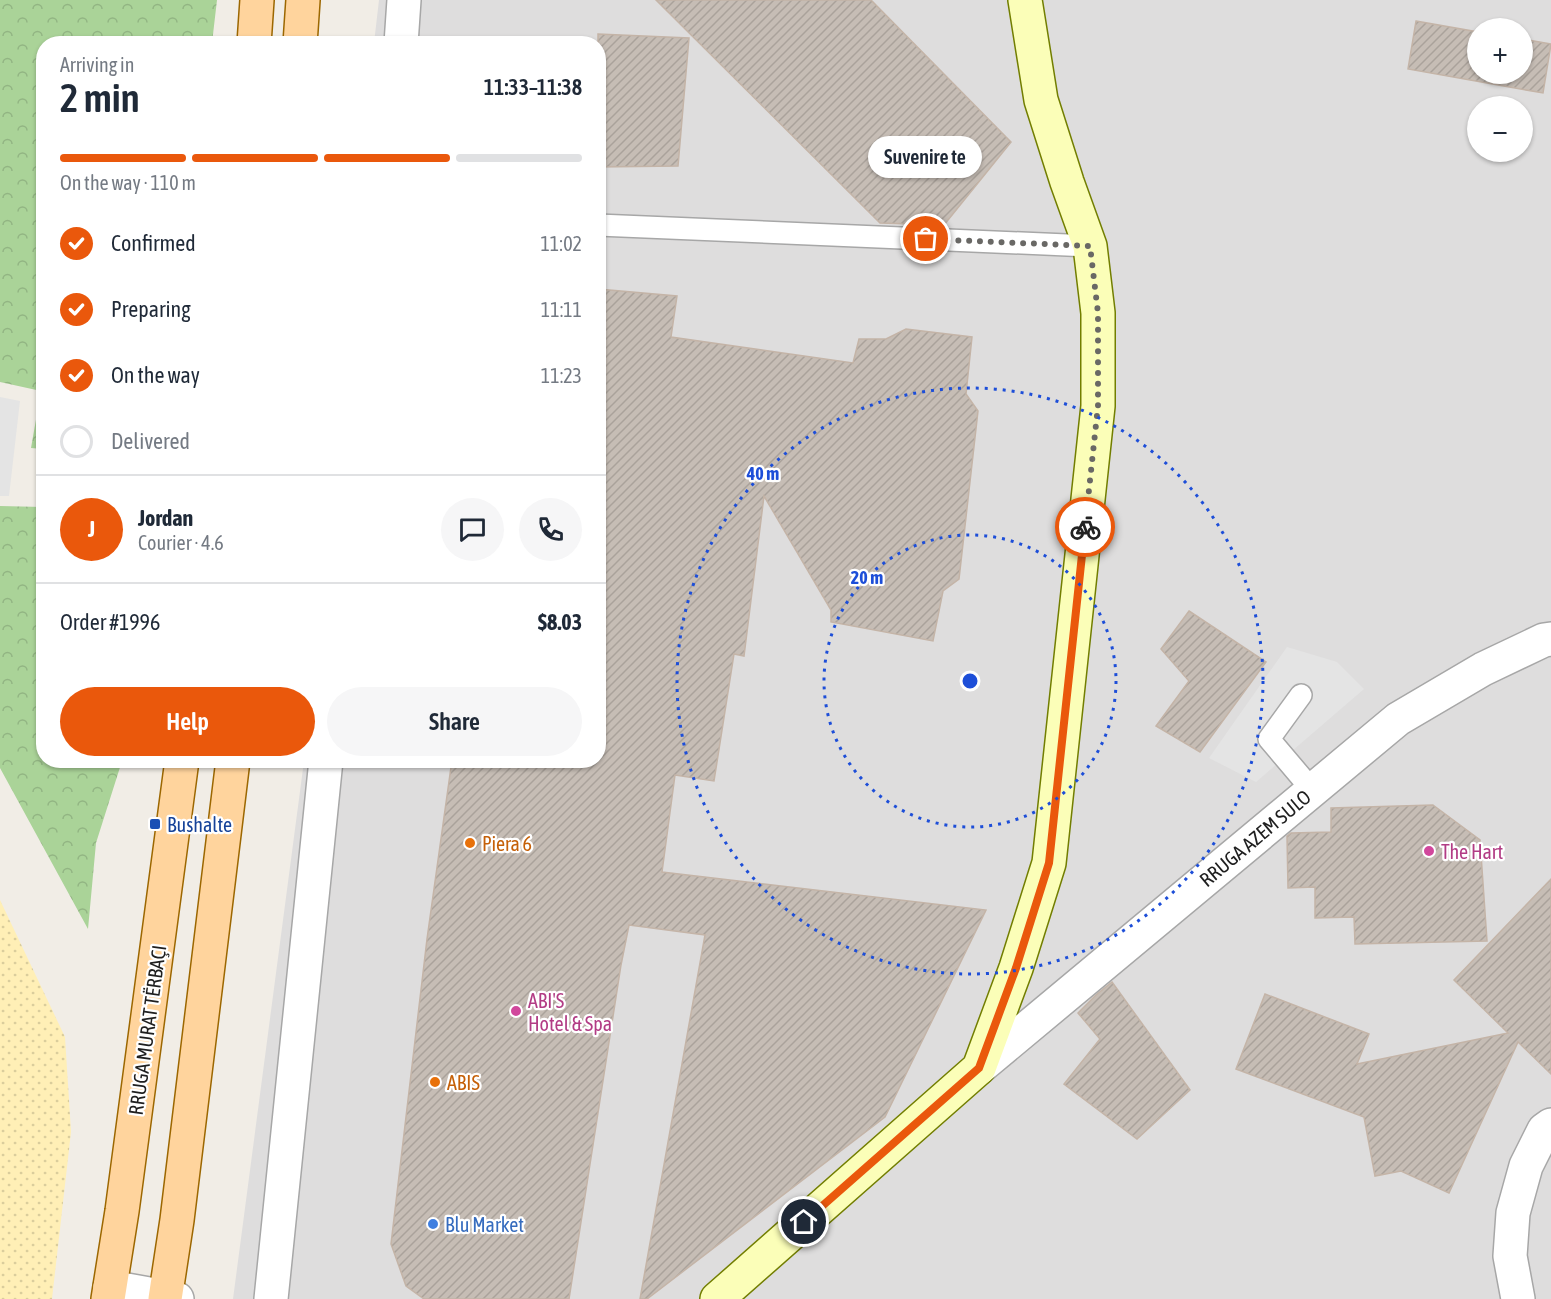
<!DOCTYPE html>
<html lang="en">
<head>
<meta charset="utf-8">
<style>
  body { margin:0; font-family:"Asap Condensed",sans-serif; background:#f6f6f7; color:#1f2937; height:100vh; display:flex; flex-direction:column; font-size:22px; white-space:nowrap }
  * { box-sizing:border-box; margin:0 }
  p { font-size:20px; color:#747a83 }
  .icon { flex:none; width:33px; height:33px; fill:none; stroke:currentColor; stroke-width:2; stroke-linecap:round; stroke-linejoin:round }
  .map { position:relative; flex:1; overflow:hidden }
  .sheet { position:absolute; left:36px; top:36px; width:570px; height:732px; display:flex; flex-direction:column; background:#fff; border-radius:24px; box-shadow:0 2px 4px #0004 }
  .sheet>* { flex:none }
  .tools { position:absolute; left:1467px; top:18px; display:grid; gap:12px }
  .tools a { display:grid; place-items:center; width:66px; height:66px; border-radius:50%; background:#fff; box-shadow:0 2px 4px #0004; font-size:30px }
  .pin { position:absolute; display:grid; place-items:center; width:51px; height:51px; color:#fff; margin:-26px; border:3px solid #fff; border-radius:50%; box-shadow:0 2px 6px #0007 }
  .courier { position:absolute; display:grid; place-items:center; width:60px; height:60px; margin:-30px; border:4px solid #ea580c; border-radius:50%; background:#fff; color:#222; box-shadow:0 2px 8px #0007 }
  .bubble { position:absolute; height:42px; border-radius:21px; background:#fff; box-shadow:0 2px 4px #0004; font-size:20px; font-weight:600; line-height:42px; text-align:center }
  .overview em { font-style:normal; font-weight:600 }
  .overview div { display:flex; flex-direction:column-reverse }
  .overview { display:flex; align-items:center; justify-content:space-between; height:102px; padding:0 24px }
  h1 { font-size:39px; font-weight:600; line-height:45px }
  .bar { display:grid; grid-template-columns:repeat(4,1fr); gap:9px 6px; align-content:center; height:72px; padding:0 24px }
  .bar i { height:8px; border-radius:4px; background:#e0e1e3 }
  .bar .on { background:#ea580c }
  .bar p { grid-column:span 4 }
  .line { display:flex; align-items:center; gap:15px; padding:0 24px; border-top:2px solid #e0e1e3 }
  .line div { flex:1 }
  .round { display:grid; place-items:center; flex:none; width:63px; height:63px; border-radius:32px; background:#f6f6f7 }
  ol { padding:0 24px; list-style:none }
  li { display:flex; align-items:center; gap:18px; height:66px }
  li p { margin-inline-start:auto }
  li .icon { padding:6px; border-radius:50%; background:#ea580c; color:#fff; stroke-width:4 }
  li:last-child { color:#747a83 }
  li i { width:33px; height:33px; border:3px solid #e0e1e3; border-radius:50% }
  .primary-button { display:flex; gap:12px; margin-top:auto; padding:12px 24px }
  .primary-button a { flex:1; height:69px; border-radius:36px; background:#ea580c; color:#fff; font-size:24px; font-weight:600; line-height:69px; text-align:center }
  .primary-button a+a { background:#f6f6f7; color:#1f2937 }
  .map>svg:first-child { display:block }
</style>
</head>
<body>
<div class="map">
<svg width="1551" height="1299" viewBox="0 0 1551 1299">
  <defs>
    <pattern id="forest-crowns" width="20" height="18" patternUnits="userSpaceOnUse" patternTransform="scale(1.5)"><rect width="20" height="18" fill="#aad398"/><path d="M2 6a3 3 0 1 1 6 0M12 15a3 3 0 1 1 6 0" fill="none" stroke="#92b583"/></pattern>
    <pattern id="sand-dots" width="8" height="8" patternUnits="userSpaceOnUse" patternTransform="scale(1.5)"><rect width="8" height="8" fill="#ffefb6"/><path d="M2 2h.1M6 6h.1" fill="none" stroke="#dacd9c" stroke-width="1.8" stroke-linecap="round"/></pattern>
    <pattern id="building-hatch" width="6" height="6" patternUnits="userSpaceOnUse" patternTransform="scale(1.5)"><rect width="6" height="6" fill="#c6bdb5"/><path d="M-1 1l2-2M0 6l6-6M5 7l2-2" fill="none" stroke="#aaa29b"/></pattern>
  </defs>
  <rect width="100%" height="100%" fill="#f1ede6"/>
  <path fill="#dedddd" fill-rule="evenodd" d="M 379,0 L 1551,0 L 1551,1299 L 233,1299 L 304,761 L 598,760 L 598,44 L 374,43 ZM 1478,28 L 1522,28 L 1522,74 L 1478,74 ZM 1478,106 L 1522,106 L 1522,152 L 1478,152 Z"/>
  <path fill="url(#forest-crowns)" d="M 0,0 L 217,0 L 212,43 L 44,44 L 43,449 L 31,448 L 41,391 L 0,382 Z
    M 0,506 L 43,507 L 44,760 L 122,761 L 96,843 L 88,929 L 0,768 Z"/>
  <path fill="url(#sand-dots)" d="M 0,900 L 65,1037 L 71,1132 L 52,1299 L 0,1299 Z"/>
  <path fill="#e4e4e4" d="M 0,397 L 20,401 L 9,496 L 0,496 Z
    M 1287,647 L 1337,662 L 1364,689 L 1256,782 L 1209,758 Z"/>
  <path fill="url(#building-hatch)" stroke="#c4b4a7" stroke-width="1.5" d="M 656,0 L 871,0 L 1011,142 L 944,225 L 880,223 Z
    M 1416,21 L 1478,32 L 1478,74 L 1522,74 L 1522,39 L 1551,44 L 1543,93 L 1408,69 Z
    M 598,34 L 689,38 L 678,166 L 598,167 Z
    M 598,289 L 677,296 L 671,337 L 853,363 L 859,339 L 886,339 L 906,329 L 972,337 L 966,394 L 978,411 L 959,579 L 943,591 L 933,641 L 831,622 L 831,610 L 764,496 L 744,656 L 734,654 L 714,781 L 675,775 L 662,872 L 986,910 L 885,1117 L 647,1299 L 640,1299 L 705,935 L 629,925 L 621,965 L 569,1299 L 424,1299 L 406,1286 L 391,1244 L 427,939 L 452,760 L 598,760 Z
    M 1189,611 L 1266,662 L 1200,752 L 1156,726 L 1189,681 L 1161,649 Z
    M 1433,805 L 1480,840 L 1487,941 L 1355,944 L 1354,917 L 1315,918 L 1315,887 L 1288,888 L 1287,836 L 1291,833 L 1331,832 L 1331,808 Z
    M 1551,879 L 1551,1074 L 1518,1042 L 1449,1193 L 1401,1171 L 1375,1176 L 1364,1117 L 1236,1069 L 1265,994 L 1369,1034 L 1357,1064 L 1508,1033 L 1454,980 Z
    M 1112,982 L 1190,1090 L 1137,1139 L 1064,1084 L 1100,1039 L 1078,1013 L 1096,995 Z"/>
  <g fill="none" stroke-linecap="round" stroke-linejoin="round">
    <g stroke="#a7a7a7" stroke-width="24">
      <path id="lane" d="M 598,225 L 1090,246
        M 1301,695 L 1269,739 L 1313,791"/>
    </g>
    <g stroke="#a7a7a7" stroke-width="36">
      <path id="street" d="M 401,44 L 404,0
        M 979,1068 L 1398,719 L 1483,669 L 1544,640 L 1551,639
        M 110,1287 L 177,1299
        M 271,1299 L 326,760
        M 1518,1299 L 1510,1256 L 1513,1213 L 1526,1166 L 1544,1130 L 1551,1125"/>
    </g>
    <g stroke="#727e00" stroke-width="36">
      <path id="secondary" d="M 717,1299 L 979,1068 L 1016,968 L 1049,863 L 1098,406 L 1098,313 L 1090,246 L 1067,182 L 1041,100 L 1025,0"/>
    </g>
    <g stroke="#9c6700" stroke-width="36">
      <path id="primary" d="M 254,44 L 257,0
        M 300,44 L 303,0
        M 108,1299 L 122,1211 L 182,760
        M 165,1299 L 177,1220 L 233,760"/>
    </g>
    <use href="#lane" stroke="#fff" stroke-width="21"/>
    <use href="#street" stroke="#fff" stroke-width="33"/>
    <use href="#secondary" stroke="#fbfeb8" stroke-width="33"/>
    <use href="#primary" stroke="#ffd49d" stroke-width="33"/>
  </g>
  <g fill="none" stroke-linecap="round" stroke-linejoin="round">
    <path stroke="#696865" stroke-width="6" stroke-dasharray="0 10.8" d="M 926,239 L 1090,246 L 1098,313 L 1098,406 L 1085,527"/>
    <path stroke="#ea580c" stroke-width="8" d="M 804,1222 L 979,1068 L 1016,968 L 1049,863 L 1085,527"/>
  </g>
  <g fill="none" stroke="#1d4ed8" stroke-width="3" stroke-dasharray="3 6">
    <circle cx="970" cy="681" r="146"/>
    <circle cx="970" cy="681" r="293"/>
  </g>
  <rect fill="#1a4fb4" stroke="#fff" stroke-width="2" x="149" y="818" width="12" height="12" rx="3"/>
  <g fill="#e8710a" stroke="#fff" stroke-width="2">
    <circle cx="470" cy="843" r="6"/>
    <circle cx="435" cy="1082" r="6"/>
  </g>
  <g fill="#d1479c" stroke="#fff" stroke-width="2">
    <circle cx="1429" cy="851" r="6"/>
    <circle cx="516" cy="1011" r="6"/>
  </g>
  <circle fill="#3f7fe0" stroke="#fff" stroke-width="2" cx="433" cy="1224" r="6"/>
  <g text-anchor="middle" dominant-baseline="central" stroke-width="4.5" stroke-linejoin="round" paint-order="stroke">
    <g font-size="20" fill="#164399" stroke="#fff" text-anchor="start">
      <text x="167" y="824">Bushalte</text>
    </g>
    <g font-size="20" fill="#202020" stroke="#fff">
      <text transform="translate(1255 838) rotate(-40)">RRUGA AZEM SULO</text>
      <text transform="translate(147 1030) rotate(-82)">RRUGA MURAT TËRBAÇI</text>
    </g>
    <g font-size="20" fill="#c56008" stroke="#fff" text-anchor="start">
      <text x="482" y="843">Piera 6</text>
      <text x="447" y="1082">ABIS</text>
    </g>
    <g font-size="20" fill="#b23c85" stroke="#fff" text-anchor="start">
      <text x="1441" y="851">The Hart</text>
      <text x="528" y="1000">ABI'S<tspan x="528" dy="23">Hotel &amp; Spa</tspan></text>
    </g>
    <g font-size="20" fill="#366cbe" stroke="#fff" text-anchor="start">
      <text x="445" y="1224">Blu Market</text>
    </g>
  </g>
  <circle cx="970" cy="681" r="9" fill="#1d4ed8" stroke="#fff" stroke-width="3"/>
  <g font-size="18" text-anchor="middle" font-weight="bold" fill="#1d4ed8" stroke="#fff" stroke-width="4.5" stroke-linejoin="round" paint-order="stroke">
    <text x="763" y="480">40 m</text>
    <text x="867" y="584">20 m</text>
  </g>
</svg>
<div class="tools">
<a>+</a>
<a>−</a>
</div>
<div class="pin" style="left:926px;top:239px;background:#ea580c"><svg class="icon" aria-label="bag" viewBox="0 0 24 24"><path d="M5 8h14l-1 12H6zM9 8a3 3 0 0 1 6 0"/></svg></div>
<div class="pin" style="left:804px;top:1222px;background:#1f2937"><svg class="icon" aria-label="home" viewBox="0 0 24 24"><path d="M3 11l9-7 9 7M6 9v11h12V9"/></svg></div>
<div class="courier" style="left:1085px;top:527px"><svg class="icon" aria-label="bike" viewBox="0 0 24 24"><circle cx="6" cy="16" r="4"/><circle cx="18" cy="16" r="4"/><path d="M6 16l4-8h5l3 8M10 8l3 8H6M13 5h3"/></svg></div>
<div class="bubble" style="left:868px;top:136px;width:114px">Suvenire te</div>
<section class="sheet">
<div class="overview"><div><h1>2 min</h1><p>Arriving in</p></div><em>11:33–11:38</em></div>
<div class="bar"><i class="on"></i><i class="on"></i><i class="on"></i><i></i><p>On the way · 110 m</p></div>
<ol>
<li><svg class="icon" aria-label="check" viewBox="0 0 24 24"><path d="M5 12l5 5 9-10"/></svg>Confirmed<p>11:02</p></li>
<li><svg class="icon" aria-label="check" viewBox="0 0 24 24"><path d="M5 12l5 5 9-10"/></svg>Preparing<p>11:11</p></li>
<li><svg class="icon" aria-label="check" viewBox="0 0 24 24"><path d="M5 12l5 5 9-10"/></svg>On the way<p>11:23</p></li>
<li><i></i>Delivered</li>
</ol>
<div class="line" style="height:108px"><b class="round" style="background:#ea580c;color:#fff">J</b><div><b>Jordan</b><p>Courier · 4.6</p></div><a class="round"><svg class="icon" aria-label="chat" viewBox="0 0 24 24"><path d="M4 5h16v11H9l-5 4z"/></svg></a><a class="round"><svg class="icon" aria-label="phone" viewBox="0 0 24 24"><path d="M5 4h4l2 5-3 2q2 4 5 5l2-3 5 2v4C11 20 4 13 5 4z"/></svg></a></div>
<div class="line" style="height:78px"><div>Order #1996</div><b>$8.03</b></div>
<div class="primary-button"><a>Help</a><a>Share</a></div>
</section>
</div>
</body>
</html>
